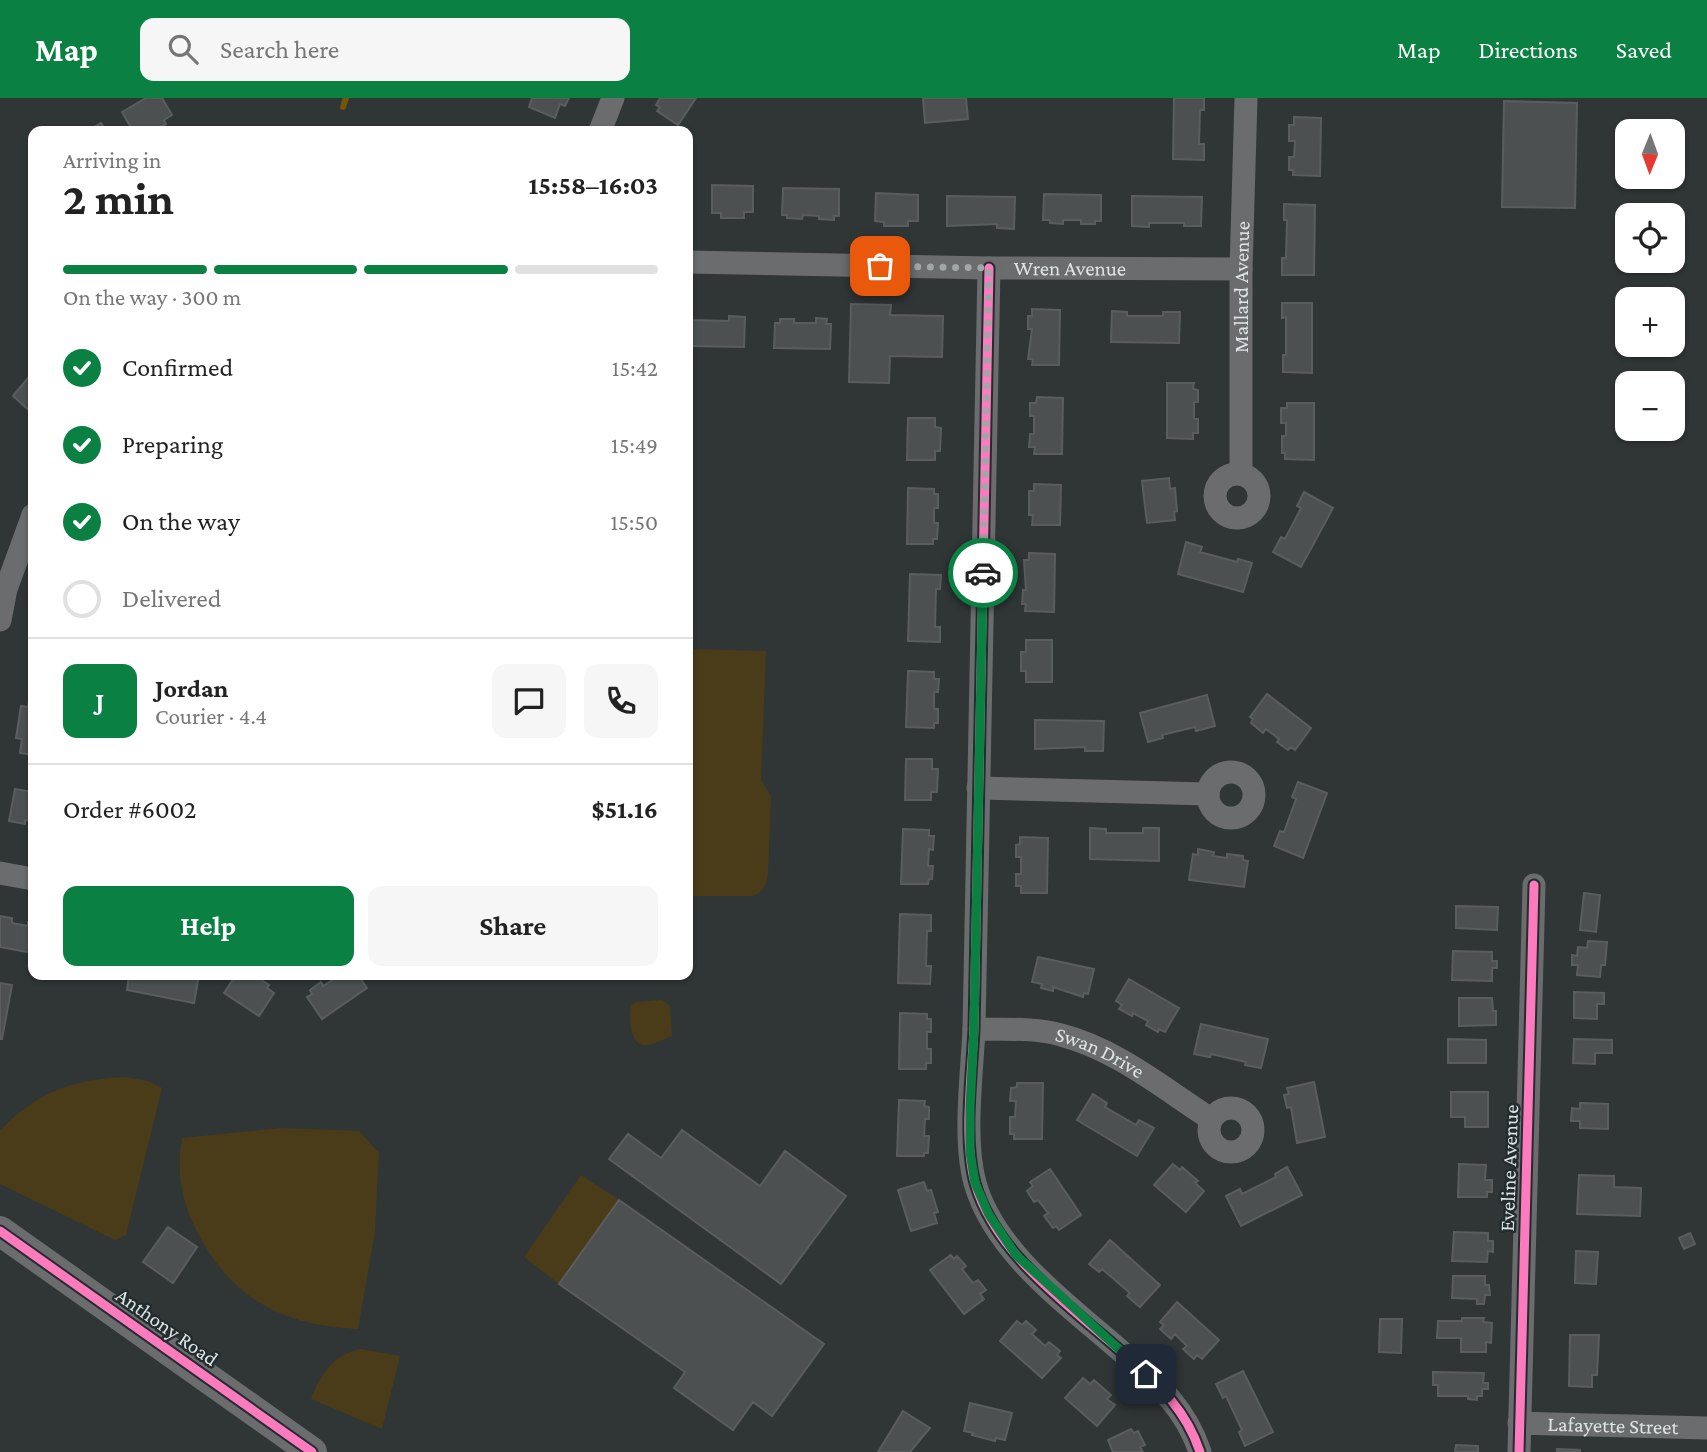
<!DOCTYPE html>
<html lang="en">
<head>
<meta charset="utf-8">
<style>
  body { margin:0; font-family:"Crimson Pro",serif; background:#f6f6f6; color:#222; height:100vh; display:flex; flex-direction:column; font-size:26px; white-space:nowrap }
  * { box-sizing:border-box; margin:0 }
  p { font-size:23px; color:#767676 }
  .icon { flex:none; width:38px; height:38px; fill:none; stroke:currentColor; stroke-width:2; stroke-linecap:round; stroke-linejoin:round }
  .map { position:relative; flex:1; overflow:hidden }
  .panel { position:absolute; left:28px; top:28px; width:665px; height:854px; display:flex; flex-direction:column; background:#fff; border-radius:14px; box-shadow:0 2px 5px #0004 }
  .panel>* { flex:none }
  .needle { width:46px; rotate:181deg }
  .fabs { position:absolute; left:1615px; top:21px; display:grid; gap:14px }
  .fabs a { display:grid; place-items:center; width:70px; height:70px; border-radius:14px; background:#fff; box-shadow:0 2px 5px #0004; font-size:35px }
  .pin { position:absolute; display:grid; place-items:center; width:60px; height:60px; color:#fff; margin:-30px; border-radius:14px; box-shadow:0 4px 10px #0006 }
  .courier { position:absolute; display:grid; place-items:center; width:70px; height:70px; margin:-35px; border:5px solid #0b8043; border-radius:50%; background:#fff; color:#222; box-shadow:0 2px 9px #0007 }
  .head em { font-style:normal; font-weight:700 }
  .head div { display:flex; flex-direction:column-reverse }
  .head { display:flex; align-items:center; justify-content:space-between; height:119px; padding:0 35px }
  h1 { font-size:46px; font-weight:700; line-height:52px }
  .bar { display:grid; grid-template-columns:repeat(4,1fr); gap:10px 7px; align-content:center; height:84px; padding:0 35px }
  .bar i { height:9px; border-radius:5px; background:#e0e0e0 }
  .bar .active { background:#0b8043 }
  .bar p { grid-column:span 4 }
  .line { display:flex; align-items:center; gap:18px; padding:0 35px; border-top:2px solid #e0e0e0 }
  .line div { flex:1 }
  .round { display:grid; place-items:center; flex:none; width:74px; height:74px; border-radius:14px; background:#f6f6f6 }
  ol { padding:0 35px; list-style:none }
  li { display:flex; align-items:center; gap:21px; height:77px }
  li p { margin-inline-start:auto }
  li .icon { padding:7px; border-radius:50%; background:#0b8043; color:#fff; stroke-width:4 }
  li:last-child { color:#767676 }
  li i { width:38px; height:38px; border:4px solid #e0e0e0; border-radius:50% }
  .cta { display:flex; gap:14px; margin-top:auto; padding:14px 35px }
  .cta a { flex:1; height:80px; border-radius:14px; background:#0b8043; color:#fff; font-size:28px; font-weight:700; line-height:80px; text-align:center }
  .cta a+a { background:#f6f6f6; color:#222 }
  header { display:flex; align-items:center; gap:42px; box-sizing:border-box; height:98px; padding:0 35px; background:#0b8043; color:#fff }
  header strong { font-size:33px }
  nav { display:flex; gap:38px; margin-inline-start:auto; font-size:24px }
  .search { width:490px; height:63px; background:#f6f6f6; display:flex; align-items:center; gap:18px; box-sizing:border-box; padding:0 24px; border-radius:14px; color:#767676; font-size:26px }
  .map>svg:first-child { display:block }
</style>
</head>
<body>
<header>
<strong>Map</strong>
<div class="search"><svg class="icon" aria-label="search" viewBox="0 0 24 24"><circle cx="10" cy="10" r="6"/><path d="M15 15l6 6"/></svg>Search here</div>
<nav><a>Map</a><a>Directions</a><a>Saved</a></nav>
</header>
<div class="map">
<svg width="1707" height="1354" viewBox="0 0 1707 1354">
  <rect width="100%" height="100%" fill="#303536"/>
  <path fill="#4b3c19" d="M 688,551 L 766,553 L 761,682 L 771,698 L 768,777 C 766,787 763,794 753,798 L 688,798 Z
    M 662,902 L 670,908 L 672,938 C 664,941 652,948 644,947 C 629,945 629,919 631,907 L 636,904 Z
    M 125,979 L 148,983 L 162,990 L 126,1137 L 115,1142 L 0,1086 L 0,1033 C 36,994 74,981 125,979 Z
    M 281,1030 L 359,1033 L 379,1055 L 375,1133 L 358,1231 C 291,1228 241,1207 205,1148 C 184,1113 175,1081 182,1040 Z
    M 581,1077 L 619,1102 L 559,1186 L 524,1159 Z
    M 361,1251 L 400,1258 L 382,1331 L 311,1301 C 321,1276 332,1257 361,1251 Z"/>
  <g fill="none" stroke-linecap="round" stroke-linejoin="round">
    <path stroke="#725605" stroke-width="6" d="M 343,9 L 346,0"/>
  </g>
  <path fill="#4c5051" stroke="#595d5e" stroke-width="2" d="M 146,0 L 162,0 L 172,17 L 164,22 L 166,26 L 153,33 L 133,33 L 122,14 Z
    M 532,0 L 569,0 L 565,8 L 560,6 L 555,20 L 529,9 Z
    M 660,0 L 696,0 L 678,27 L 657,13 L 660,9 L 656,7 Z
    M 923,0 L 966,0 L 968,21 L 925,25 Z
    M 1174,0 L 1204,0 L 1204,12 L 1200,12 L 1199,46 L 1204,46 L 1204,62 L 1173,61 Z
    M 1504,3 L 1577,5 L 1575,110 L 1502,109 Z
    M 1294,19 L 1321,20 L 1320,78 L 1293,77 L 1293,72 L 1289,72 L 1289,59 L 1294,59 L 1295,43 L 1289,43 L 1289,27 L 1294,27 Z
    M 101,25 L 106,33 L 87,33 Z
    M 712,87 L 753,88 L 753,114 L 744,114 L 744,120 L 721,120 L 721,115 L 712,115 Z
    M 783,90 L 839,91 L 839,118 L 834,118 L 834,122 L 819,121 L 819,118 L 803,117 L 802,121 L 787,120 L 787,117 L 782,117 Z
    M 876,95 L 918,97 L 918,123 L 908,123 L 908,128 L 884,128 L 884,124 L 875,123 Z
    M 1044,96 L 1101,97 L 1101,123 L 1095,123 L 1095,126 L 1081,126 L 1081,122 L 1063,122 L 1063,126 L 1050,125 L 1050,122 L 1043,122 Z
    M 947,98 L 1015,99 L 1014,131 L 997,130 L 997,126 L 947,128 Z
    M 1132,98 L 1202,99 L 1201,128 L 1184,128 L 1184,125 L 1149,125 L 1149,129 L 1132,128 Z
    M 1284,106 L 1315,107 L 1314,177 L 1282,177 L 1282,160 L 1286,160 L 1287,122 L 1284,122 Z
    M 1282,205 L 1312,205 L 1312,275 L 1283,274 L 1283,257 L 1286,257 L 1286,219 L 1282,220 Z
    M 851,206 L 891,207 L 890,217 L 943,218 L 942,259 L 890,258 L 889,285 L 849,284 Z
    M 1032,211 L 1060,212 L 1059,267 L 1032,267 L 1033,261 L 1028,261 L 1032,231 L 1028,231 L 1028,218 L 1032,218 Z
    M 1112,213 L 1127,214 L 1127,218 L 1163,218 L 1163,214 L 1180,214 L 1179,245 L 1111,244 Z
    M 729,218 L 745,219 L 744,249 L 688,248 L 688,219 L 692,219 L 692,222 L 729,223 Z
    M 816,220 L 827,221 L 826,226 L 831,226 L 830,251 L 774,250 L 775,225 L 780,225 L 780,221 L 794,221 L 794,225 L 816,225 Z
    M 33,274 L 33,316 L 13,298 Z
    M 1167,285 L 1194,285 L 1193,291 L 1198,292 L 1198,304 L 1194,304 L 1194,321 L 1198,321 L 1198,335 L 1193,335 L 1193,341 L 1167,340 Z
    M 1037,299 L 1063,300 L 1062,356 L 1034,356 L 1035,349 L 1029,349 L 1030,336 L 1034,336 L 1034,318 L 1030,318 L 1030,305 L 1036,305 Z
    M 1287,305 L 1314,305 L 1314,362 L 1285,361 L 1285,355 L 1282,355 L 1282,338 L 1286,338 L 1286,325 L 1281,325 L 1281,310 L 1287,310 Z
    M 908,320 L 935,320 L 935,329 L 941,330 L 940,353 L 935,353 L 935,362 L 907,362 Z
    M 1169,380 L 1170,391 L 1175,390 L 1177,413 L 1174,414 L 1175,422 L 1147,425 L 1142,383 Z
    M 1034,386 L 1061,387 L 1060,427 L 1032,427 L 1033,417 L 1029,417 L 1029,393 L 1034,393 Z
    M 908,390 L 934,391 L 934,396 L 938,396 L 938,410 L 934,410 L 934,425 L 938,425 L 937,441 L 933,441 L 933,446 L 907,446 Z
    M 1304,394 L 1333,410 L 1301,469 L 1273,454 L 1281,439 L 1285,441 L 1301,410 L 1297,408 Z
    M 1186,444 L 1202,449 L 1200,454 L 1237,464 L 1238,461 L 1252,465 L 1243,494 L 1178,476 Z
    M 1029,455 L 1055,456 L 1054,514 L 1025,513 L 1026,506 L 1022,506 L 1023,492 L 1026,492 L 1024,462 L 1029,462 Z
    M 910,476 L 941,477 L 940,491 L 936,491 L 935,529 L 940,529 L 940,544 L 908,543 Z
    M 1026,542 L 1052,542 L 1052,584 L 1026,584 L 1026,573 L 1021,573 L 1021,554 L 1026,554 Z
    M 908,573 L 934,574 L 934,581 L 939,581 L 938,594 L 934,594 L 934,611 L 938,611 L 938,625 L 934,625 L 934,630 L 906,629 Z
    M 1267,596 L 1311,630 L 1295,652 L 1291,649 L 1288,652 L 1277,644 L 1279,641 L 1266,631 L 1263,635 L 1251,625 L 1253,621 L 1250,619 Z
    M 30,597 L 33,597 L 33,657 L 20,655 L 22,641 L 16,640 L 21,608 L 28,609 Z
    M 1207,597 L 1215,628 L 1196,633 L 1195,629 L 1162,637 L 1163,640 L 1148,644 L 1140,615 Z
    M 1035,622 L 1104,623 L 1103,653 L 1085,653 L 1085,649 L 1035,651 Z
    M 906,661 L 932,661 L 932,671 L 938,671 L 937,694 L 931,694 L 931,702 L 905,702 Z
    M 1298,684 L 1327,695 L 1303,760 L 1274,748 L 1280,733 L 1284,734 L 1296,701 L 1292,699 Z
    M 15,691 L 33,694 L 33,723 L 25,722 L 25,726 L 9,723 Z
    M 1090,730 L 1106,731 L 1106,735 L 1143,735 L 1143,730 L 1159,730 L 1159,763 L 1090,761 Z
    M 903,731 L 929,732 L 929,738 L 934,738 L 933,752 L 929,751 L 928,768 L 933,768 L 932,781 L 929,781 L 928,786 L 901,786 Z
    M 1020,739 L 1048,740 L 1047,795 L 1021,795 L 1021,788 L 1016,788 L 1016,776 L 1021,776 L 1021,759 L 1016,759 L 1016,747 L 1020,746 Z
    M 1198,751 L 1214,754 L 1213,758 L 1227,760 L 1227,756 L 1243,758 L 1243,762 L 1248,763 L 1244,789 L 1189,782 L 1193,756 L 1198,757 Z
    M 1584,795 L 1600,797 L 1596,834 L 1580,832 Z
    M 1456,808 L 1498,809 L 1497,832 L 1456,830 Z
    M 900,816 L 931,817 L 931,833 L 927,833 L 926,868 L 931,868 L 930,886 L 898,885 Z
    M 0,818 L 12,820 L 12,825 L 28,828 L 28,824 L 33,824 L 33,855 L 0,849 Z
    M 1588,843 L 1607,844 L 1605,867 L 1601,867 L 1600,879 L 1577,877 L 1578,867 L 1572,867 L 1572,857 L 1577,858 L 1578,849 L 1587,850 Z
    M 1453,853 L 1492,854 L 1492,863 L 1497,863 L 1497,870 L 1492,870 L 1492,883 L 1452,882 Z
    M 1038,859 L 1094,871 L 1088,896 L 1084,895 L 1083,899 L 1053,889 L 1053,893 L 1041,890 L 1042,886 L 1032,884 Z
    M 129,877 L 199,877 L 194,905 L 127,892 Z
    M 236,877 L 254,877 L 269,887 L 267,890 L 274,895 L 259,918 L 224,895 Z
    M 335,877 L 358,877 L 367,890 L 322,921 L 307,899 L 312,896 L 310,892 L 321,884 L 323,888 L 337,879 Z
    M 1129,881 L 1179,910 L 1165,934 L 1159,931 L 1158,934 L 1146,927 L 1148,923 L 1133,915 L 1132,918 L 1119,911 L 1122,907 L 1116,903 Z
    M 0,885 L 12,887 L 2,941 L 0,941 Z
    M 1574,894 L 1604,895 L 1604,906 L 1597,906 L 1597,921 L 1574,920 Z
    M 1459,900 L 1492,900 L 1493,913 L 1496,913 L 1496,927 L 1459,928 Z
    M 900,915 L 927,916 L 927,921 L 931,921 L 931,934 L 927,934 L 927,951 L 931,951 L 931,965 L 926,965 L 926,971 L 899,971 Z
    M 1201,926 L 1268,941 L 1261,970 L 1245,967 L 1246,964 L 1211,956 L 1210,959 L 1194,956 Z
    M 1448,941 L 1486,942 L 1486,965 L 1448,965 Z
    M 1574,941 L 1612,942 L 1612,955 L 1595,955 L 1595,966 L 1573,965 Z
    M 1314,984 L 1325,1039 L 1297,1045 L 1291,1009 L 1287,1010 L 1284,997 L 1289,996 L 1287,990 Z
    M 1017,985 L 1043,985 L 1042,1041 L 1014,1041 L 1014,1036 L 1010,1036 L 1010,1019 L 1015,1019 L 1016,1003 L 1010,1003 L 1011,990 L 1017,989 Z
    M 1451,994 L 1488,994 L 1488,1029 L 1465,1029 L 1465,1019 L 1451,1019 Z
    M 1093,996 L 1107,1005 L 1105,1009 L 1136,1027 L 1139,1022 L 1154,1030 L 1137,1058 L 1077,1022 Z
    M 899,1002 L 925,1003 L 924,1008 L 929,1009 L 929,1021 L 925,1021 L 924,1038 L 929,1038 L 928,1055 L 924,1055 L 924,1058 L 897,1058 Z
    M 1580,1005 L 1608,1006 L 1608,1031 L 1580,1030 L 1580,1023 L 1571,1023 L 1572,1010 L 1580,1011 Z
    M 682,1032 L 760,1088 L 785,1053 L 846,1098 L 781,1186 L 609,1061 L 628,1036 L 661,1060 Z
    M 1173,1066 L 1180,1072 L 1182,1069 L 1198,1083 L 1195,1085 L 1204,1093 L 1186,1114 L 1154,1087 Z
    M 1459,1066 L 1486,1067 L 1485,1082 L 1492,1082 L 1492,1094 L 1487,1094 L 1487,1099 L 1458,1099 Z
    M 1287,1069 L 1302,1097 L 1241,1128 L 1226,1098 L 1240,1091 L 1242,1096 L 1276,1079 L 1275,1076 Z
    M 1050,1071 L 1081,1117 L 1059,1132 L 1056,1128 L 1053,1130 L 1044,1118 L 1048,1115 L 1038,1102 L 1034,1104 L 1027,1093 L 1033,1088 L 1030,1084 Z
    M 1579,1077 L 1614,1078 L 1614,1089 L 1641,1090 L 1640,1118 L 1577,1116 Z
    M 924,1084 L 927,1093 L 931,1092 L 938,1114 L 934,1115 L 937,1125 L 911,1133 L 898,1092 Z
    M 619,1102 L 824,1246 L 772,1318 L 753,1304 L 733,1332 L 674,1290 L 685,1274 L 559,1186 Z
    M 168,1129 L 197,1149 L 173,1185 L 143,1164 Z
    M 1454,1134 L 1488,1135 L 1488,1143 L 1493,1143 L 1493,1154 L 1488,1153 L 1487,1164 L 1452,1163 Z
    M 1690,1135 L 1695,1146 L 1684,1151 L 1679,1140 Z
    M 1110,1142 L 1160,1187 L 1140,1209 L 1127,1198 L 1130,1195 L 1102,1171 L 1099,1174 L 1089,1166 Z
    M 1576,1153 L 1598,1154 L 1596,1186 L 1575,1185 Z
    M 951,1157 L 954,1161 L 957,1158 L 966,1168 L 962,1171 L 973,1185 L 978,1182 L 986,1192 L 980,1196 L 984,1201 L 964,1216 L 930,1172 Z
    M 1453,1178 L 1485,1178 L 1485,1187 L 1489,1187 L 1490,1197 L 1485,1197 L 1484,1206 L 1477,1206 L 1477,1201 L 1452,1200 Z
    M 1177,1204 L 1219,1242 L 1202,1261 L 1197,1257 L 1194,1261 L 1183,1251 L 1187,1248 L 1175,1236 L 1171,1241 L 1160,1231 L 1164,1227 L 1160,1224 Z
    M 1462,1220 L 1484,1220 L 1483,1224 L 1492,1225 L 1491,1245 L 1486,1244 L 1486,1254 L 1461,1254 L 1461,1240 L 1437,1240 L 1438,1223 L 1462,1223 Z
    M 1380,1221 L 1402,1221 L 1401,1255 L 1379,1254 Z
    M 1017,1223 L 1022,1227 L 1026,1223 L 1036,1232 L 1032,1236 L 1045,1248 L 1049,1244 L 1060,1253 L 1057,1257 L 1061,1260 L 1042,1280 L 1000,1243 Z
    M 1570,1237 L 1599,1237 L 1597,1277 L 1592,1277 L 1592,1289 L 1569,1288 Z
    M 1243,1273 L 1273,1334 L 1245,1348 L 1239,1334 L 1242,1332 L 1226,1298 L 1223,1300 L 1216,1286 Z
    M 1433,1274 L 1484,1275 L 1483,1285 L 1488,1285 L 1488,1291 L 1482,1291 L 1482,1298 L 1477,1298 L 1477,1302 L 1468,1301 L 1468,1298 L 1438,1298 L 1438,1287 L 1433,1287 Z
    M 1083,1280 L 1090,1286 L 1094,1282 L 1111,1297 L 1107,1301 L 1115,1307 L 1097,1328 L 1065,1300 Z
    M 970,1305 L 1012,1315 L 1005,1342 L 996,1340 L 995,1343 L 972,1337 L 973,1335 L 964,1333 Z
    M 903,1313 L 930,1330 L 910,1354 L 878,1354 Z
    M 1131,1331 L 1134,1335 L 1138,1333 L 1145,1347 L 1140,1349 L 1143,1354 L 1113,1354 L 1108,1342 Z
    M 1456,1347 L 1478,1348 L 1478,1354 L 1455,1354 Z
    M 1557,1351 L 1580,1352 L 1580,1354 L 1557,1354 Z"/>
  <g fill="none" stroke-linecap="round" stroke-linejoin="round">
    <g stroke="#6a6c6d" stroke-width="23">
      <path d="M 600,33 L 613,0"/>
      <path id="s1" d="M 688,164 L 989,170 L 1241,171"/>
      <path d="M 989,170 L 974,931 C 972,976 963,1041 975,1085 C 995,1156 1070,1208 1123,1255 C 1156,1285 1185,1309 1200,1354"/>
      <circle cx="1237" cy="398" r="22"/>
      <path id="s2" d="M 1241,376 L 1241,171 L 1246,0"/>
      <path d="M 0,522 L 6,491 L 33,417"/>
      <circle cx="1231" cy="697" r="23"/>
      <path d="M 978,690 L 1208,696"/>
      <path d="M 0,775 L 33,781"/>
      <path id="s3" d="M 974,931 C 1003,932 1033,929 1061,937 C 1116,951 1164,991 1211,1021"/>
      <circle cx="1231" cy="1032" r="22"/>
      <path id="s4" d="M 1519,1325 L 1707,1330"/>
      <path d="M 1519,1354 L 1534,787"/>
    </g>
    <path stroke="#6a6c6d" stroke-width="30" d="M 0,1133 L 312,1354"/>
    <g stroke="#232d2f" stroke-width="13">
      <path id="cycleway" d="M 989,170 L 974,931 C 972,976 963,1041 975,1085 C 995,1156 1070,1208 1123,1255 C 1156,1285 1185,1309 1200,1354
        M 0,1133 L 312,1354
        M 1519,1354 L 1534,787"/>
    </g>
    <use href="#cycleway" stroke="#fd7abc" stroke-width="9"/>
  </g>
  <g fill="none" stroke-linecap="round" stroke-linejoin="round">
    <path stroke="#a1a7a8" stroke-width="7" stroke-dasharray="0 12.6" d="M 880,168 L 989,170 L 983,475"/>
    <path stroke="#0b8043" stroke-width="9" d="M 983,475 L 974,931 L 970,1009 L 970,1054 L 975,1085 L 989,1117 L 1016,1157 L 1146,1276"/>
  </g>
  <g text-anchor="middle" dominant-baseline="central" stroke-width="5" stroke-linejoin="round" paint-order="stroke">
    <g font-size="21" fill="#dee4e6" stroke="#232d2f">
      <text stroke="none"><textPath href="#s1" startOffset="382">Wren Avenue</textPath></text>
      <text stroke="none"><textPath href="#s2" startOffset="187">Mallard Avenue</textPath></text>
      <text stroke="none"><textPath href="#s3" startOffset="130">Swan Drive</textPath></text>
      <text transform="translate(1509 1070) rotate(-88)">Eveline Avenue</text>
      <text transform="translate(167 1229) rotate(35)">Anthony Road</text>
      <text stroke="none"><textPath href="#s4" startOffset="94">Lafayette Street</textPath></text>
    </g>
  </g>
</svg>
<div class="fabs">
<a><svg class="needle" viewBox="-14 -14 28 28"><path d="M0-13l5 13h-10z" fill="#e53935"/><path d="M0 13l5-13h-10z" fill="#767676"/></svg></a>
<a><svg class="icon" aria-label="locate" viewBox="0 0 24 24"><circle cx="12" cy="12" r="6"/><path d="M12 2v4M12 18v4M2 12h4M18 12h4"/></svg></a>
<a>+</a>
<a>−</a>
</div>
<div class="pin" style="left:880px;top:168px;background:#ea580c"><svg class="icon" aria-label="bag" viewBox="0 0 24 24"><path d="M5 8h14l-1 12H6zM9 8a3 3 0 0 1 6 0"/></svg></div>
<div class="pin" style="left:1146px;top:1276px;background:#1f2937"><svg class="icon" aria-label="home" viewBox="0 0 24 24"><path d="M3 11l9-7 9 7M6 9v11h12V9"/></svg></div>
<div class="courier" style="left:983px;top:475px"><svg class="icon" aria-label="car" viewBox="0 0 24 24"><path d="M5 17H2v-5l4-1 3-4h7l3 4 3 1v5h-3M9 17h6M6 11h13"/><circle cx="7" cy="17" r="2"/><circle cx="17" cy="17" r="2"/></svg></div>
<section class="panel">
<div class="head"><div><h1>2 min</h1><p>Arriving in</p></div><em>15:58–16:03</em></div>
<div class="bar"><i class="active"></i><i class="active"></i><i class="active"></i><i></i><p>On the way · 300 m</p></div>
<ol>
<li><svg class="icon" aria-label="check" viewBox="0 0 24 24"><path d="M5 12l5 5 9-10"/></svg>Confirmed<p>15:42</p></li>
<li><svg class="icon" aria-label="check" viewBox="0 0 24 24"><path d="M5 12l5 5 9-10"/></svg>Preparing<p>15:49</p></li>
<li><svg class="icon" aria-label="check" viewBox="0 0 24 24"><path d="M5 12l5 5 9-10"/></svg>On the way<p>15:50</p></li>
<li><i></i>Delivered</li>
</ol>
<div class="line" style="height:126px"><b class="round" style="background:#0b8043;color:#fff">J</b><div><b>Jordan</b><p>Courier · 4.4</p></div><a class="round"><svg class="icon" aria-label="chat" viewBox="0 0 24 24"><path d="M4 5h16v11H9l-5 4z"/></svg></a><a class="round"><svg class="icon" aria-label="phone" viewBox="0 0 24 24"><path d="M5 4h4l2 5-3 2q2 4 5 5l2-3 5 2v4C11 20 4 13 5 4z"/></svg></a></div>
<div class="line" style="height:91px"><div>Order #6002</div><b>$51.16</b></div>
<div class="cta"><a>Help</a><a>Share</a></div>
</section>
</div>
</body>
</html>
